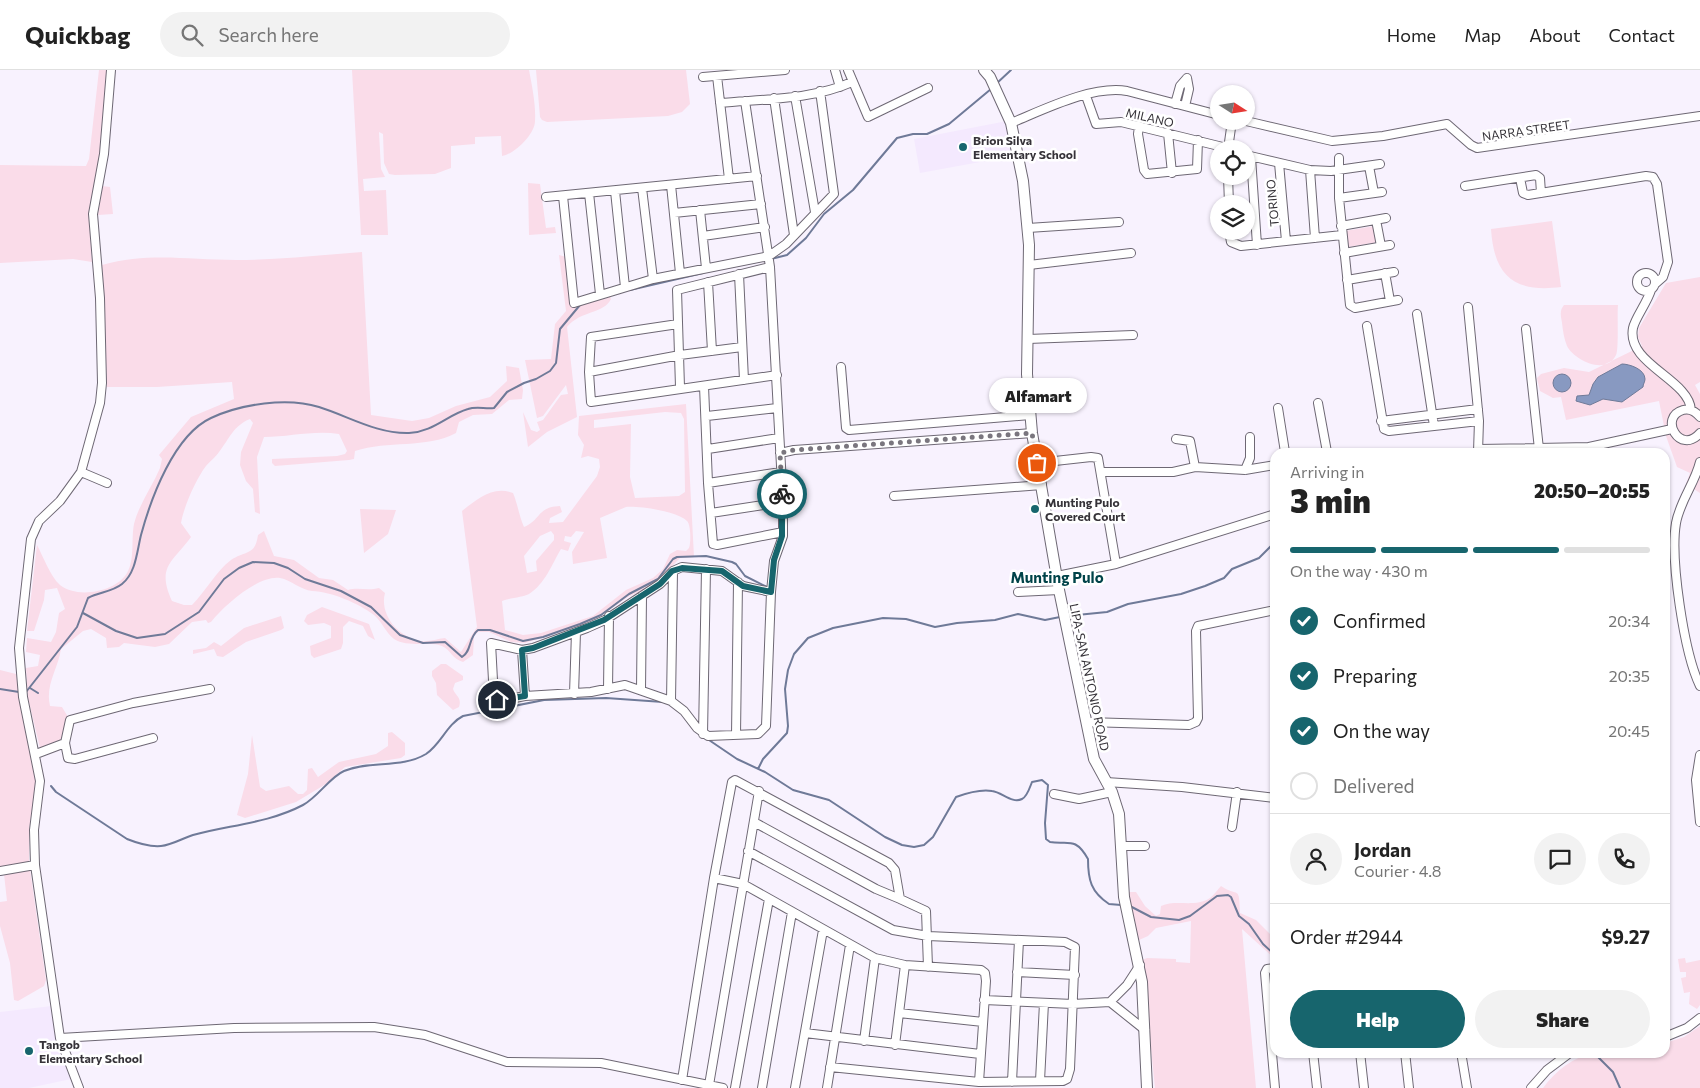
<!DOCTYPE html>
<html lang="en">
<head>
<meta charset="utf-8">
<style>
  body { margin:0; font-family:Commissioner,sans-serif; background:#f2f2f2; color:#222; height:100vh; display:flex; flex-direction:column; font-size:19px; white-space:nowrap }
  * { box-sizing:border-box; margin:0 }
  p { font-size:16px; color:#767676 }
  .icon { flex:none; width:28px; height:28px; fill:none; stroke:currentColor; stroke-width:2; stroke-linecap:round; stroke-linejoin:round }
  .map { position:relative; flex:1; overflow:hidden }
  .details { position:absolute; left:1270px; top:378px; width:400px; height:610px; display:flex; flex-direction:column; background:#fff; border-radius:15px; box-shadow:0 1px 4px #0004 }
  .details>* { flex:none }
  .needle { width:32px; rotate:102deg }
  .fabs { position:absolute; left:1210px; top:15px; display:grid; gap:10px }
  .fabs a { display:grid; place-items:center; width:45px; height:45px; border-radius:50%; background:#fff; box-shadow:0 1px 4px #0004; font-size:25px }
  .pin { position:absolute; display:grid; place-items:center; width:42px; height:42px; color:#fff; margin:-21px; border:2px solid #fff; border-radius:50%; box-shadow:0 1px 5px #0007 }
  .courier { position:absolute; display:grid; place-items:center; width:50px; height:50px; margin:-25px; border:4px solid #17656d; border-radius:50%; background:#fff; color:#222; box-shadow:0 1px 6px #0007 }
  .bubble { position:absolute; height:35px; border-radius:18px; background:#fff; box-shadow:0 1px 4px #0004; font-size:16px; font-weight:800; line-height:35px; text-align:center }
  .headline em { font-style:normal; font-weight:800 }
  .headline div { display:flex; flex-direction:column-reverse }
  .headline { display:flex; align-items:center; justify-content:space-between; height:85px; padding:0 20px }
  h1 { font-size:32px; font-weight:800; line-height:38px }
  .bar { display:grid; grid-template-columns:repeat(4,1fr); gap:8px 5px; align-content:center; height:60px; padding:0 20px }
  .bar i { height:6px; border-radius:4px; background:#e0e0e0 }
  .bar .active { background:#17656d }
  .bar p { grid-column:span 4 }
  .line { display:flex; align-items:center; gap:12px; padding:0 20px; border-top:1px solid #e0e0e0 }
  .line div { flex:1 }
  .round { display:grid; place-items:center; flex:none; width:52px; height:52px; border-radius:26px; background:#f2f2f2 }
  ol { padding:0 20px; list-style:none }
  li { display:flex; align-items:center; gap:15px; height:55px }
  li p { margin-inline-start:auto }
  li .icon { padding:5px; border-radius:50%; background:#17656d; color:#fff; stroke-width:4 }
  li:last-child { color:#767676 }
  li i { width:28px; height:28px; border:2px solid #e0e0e0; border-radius:50% }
  .primary-button { display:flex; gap:10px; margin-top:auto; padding:10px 20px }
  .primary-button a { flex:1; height:58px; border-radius:30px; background:#17656d; color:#fff; font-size:20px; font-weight:800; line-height:58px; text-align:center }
  .primary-button a+a { background:#f2f2f2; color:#222 }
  header { display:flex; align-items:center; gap:30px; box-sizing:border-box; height:70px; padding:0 25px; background:#fff; border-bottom:1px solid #e0e0e0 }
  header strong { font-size:24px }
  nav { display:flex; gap:28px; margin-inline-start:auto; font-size:18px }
  .search { width:350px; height:45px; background:#f2f2f2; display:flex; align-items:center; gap:12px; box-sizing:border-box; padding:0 18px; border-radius:28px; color:#767676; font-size:19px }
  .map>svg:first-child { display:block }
</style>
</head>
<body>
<header>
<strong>Quickbag</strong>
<div class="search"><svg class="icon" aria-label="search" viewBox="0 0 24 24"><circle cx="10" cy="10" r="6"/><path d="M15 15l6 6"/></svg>Search here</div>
<nav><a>Home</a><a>Map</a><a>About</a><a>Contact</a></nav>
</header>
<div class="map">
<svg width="1700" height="1018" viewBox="0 0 1700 1018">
  <rect width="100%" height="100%" fill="#f8f2fe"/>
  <path fill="#f4e9fe" d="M 1007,51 L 1013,86 L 920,103 L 914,69 Z
    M 52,936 L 56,975 L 71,1009 L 29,1018 L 0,1018 L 0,942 Z"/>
  <path fill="#fadce9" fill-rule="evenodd" d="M 99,0 L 107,0 L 100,85 L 89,147 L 92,192 L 73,189 L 0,193 L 0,95 L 86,96 L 89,89 Z
    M 352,0 L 529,0 C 532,16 536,35 535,51 C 535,64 515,84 502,86 L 501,66 L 475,67 L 475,74 L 451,76 L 451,98 L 435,104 L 395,105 L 389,104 L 384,93 L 383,64 L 379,62 L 381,99 L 385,107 L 363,109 L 364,121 L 386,120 L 388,165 L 361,165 Z
    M 536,0 L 686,0 L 690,34 L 682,42 L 668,46 L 547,52 L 542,50 L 540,47 Z
    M 528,113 L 540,114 L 546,158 L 555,157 L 556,163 L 529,165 Z
    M 102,116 L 110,117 L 113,144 L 98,145 Z
    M 1552,151 L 1561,217 C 1514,223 1494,206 1491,159 Z
    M 1375,156 L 1378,172 L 1348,177 L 1345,161 Z
    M 362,182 L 371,345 L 412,351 L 429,348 L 456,336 L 490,327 L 507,311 L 506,296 L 519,298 L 523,320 L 522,329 L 509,330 L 492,344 L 473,345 L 459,352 L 456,363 C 426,379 388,370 355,381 L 354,389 L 349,390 L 275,396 L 272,393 L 272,389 L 337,386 L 345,384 L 347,381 L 339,364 C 314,360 289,367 264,367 L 257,387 L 260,444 L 255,442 L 253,419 L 246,411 L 240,395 L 241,382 L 253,353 L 250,349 C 233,356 230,368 219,382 C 216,387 210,391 206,396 C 196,409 184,436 181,453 L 191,467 C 173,492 156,496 172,531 L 184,535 L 192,535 C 206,521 216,501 231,490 C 246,480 255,486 258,465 L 264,461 L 274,486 L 294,490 L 319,508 L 333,510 L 348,520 C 358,517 368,521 379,518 L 385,523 C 379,545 399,568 421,571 C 429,572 437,569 445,568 L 461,582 L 477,557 L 462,441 C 477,429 493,415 513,423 C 518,435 519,446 524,457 C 541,450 537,437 560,436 L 562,442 L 550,448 L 549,453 L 563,452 L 597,406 L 600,397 L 599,389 L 588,386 L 581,388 L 584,375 L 578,365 L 579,346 L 686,334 L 694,487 L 680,488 L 654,515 L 628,527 L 593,551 L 525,573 L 511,572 L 489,562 L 478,562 L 474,566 L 473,585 L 463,592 C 452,589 451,580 442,576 C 431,571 408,578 394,569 C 386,563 382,552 374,545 C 358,533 332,522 312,521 C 301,520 291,510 280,508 C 258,505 224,536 211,552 L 208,553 L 206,550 L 192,552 L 169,574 L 155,577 L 124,573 L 119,577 L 107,578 L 106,568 L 91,559 L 83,561 L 61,579 C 58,599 45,615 50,636 L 62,637 L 68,647 L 62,667 L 60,670 L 40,678 L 28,628 L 26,598 L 38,596 L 40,585 L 26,582 L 27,568 L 51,572 L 56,562 L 59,543 L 65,539 L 57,518 L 45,520 L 44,530 L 34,561 L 27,561 L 37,475 C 43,486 50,506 60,515 C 77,529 116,522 127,503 C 135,490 131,469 134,454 C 139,434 152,417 160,398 L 162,389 L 159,385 L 191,347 L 234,329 L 232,312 L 157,317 L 107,317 L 102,195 C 149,182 188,190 236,190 C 278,190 320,185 362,182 ZM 665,342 L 681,343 L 684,349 L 685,422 L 679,426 L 635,428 L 630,407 L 631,354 L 594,358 L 594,350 ZM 626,437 C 640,436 677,441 687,451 C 691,455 691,473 689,478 L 686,481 L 677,480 L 670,484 L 663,499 L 653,508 L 626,520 L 593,546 L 541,563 L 523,565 L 505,560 L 502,531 C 510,528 524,527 529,524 C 545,514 552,494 561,479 L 568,481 L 571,473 L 564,471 L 565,466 L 571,467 L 576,461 L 584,462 L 572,482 L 573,494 L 607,488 L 600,448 ZM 551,461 L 554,465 L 554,470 L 536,491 L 537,501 L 527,503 L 524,486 L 540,466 Z
    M 559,185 L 566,187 L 572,237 L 609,224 L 611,229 C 604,244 581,240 567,257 L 577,347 L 547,362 L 528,377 L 523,342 L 531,360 L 537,362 L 540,360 L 537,352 L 543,350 L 561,325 L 568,324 L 566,315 L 543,346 L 537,348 L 525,290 L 551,289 L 555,254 L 566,241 Z
    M 1700,207 L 1700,312 L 1695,315 L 1700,324 L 1700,423 L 1686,414 L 1690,403 L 1677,397 L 1666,366 L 1659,331 L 1566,350 L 1561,327 L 1553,328 L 1540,321 L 1537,308 L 1541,304 L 1564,298 L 1589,302 L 1642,276 L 1638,267 L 1639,258 L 1666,213 Z
    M 1564,235 L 1618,235 C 1617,244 1619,279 1616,285 C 1606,306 1574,290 1567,276 C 1564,269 1563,261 1562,253 C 1561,246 1559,241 1564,235 Z
    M 360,439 L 396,440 L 388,464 L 364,483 Z
    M 322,537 L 369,554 L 375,570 L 368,566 L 363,556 L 349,551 L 343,557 L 343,573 L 341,579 L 314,588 L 311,585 L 310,576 L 331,568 L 331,556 L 324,553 L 308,555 L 304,551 L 307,545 Z
    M 281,546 L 284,558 L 281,560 L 246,572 L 223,587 L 217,586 L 214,579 L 193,584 L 193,580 L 206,578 L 214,572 L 221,576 L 244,558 Z
    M 441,594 L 446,594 L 463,606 L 463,610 L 455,613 L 453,619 C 456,627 462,627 459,637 L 453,640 L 437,625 L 436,613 L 432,606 L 432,601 Z
    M 0,600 L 16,604 L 36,714 L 29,760 L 29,792 L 0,797 Z
    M 392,662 L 405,673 L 405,685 L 401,688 L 345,697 L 326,714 L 296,732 L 245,748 L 237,745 L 248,704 L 252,665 L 260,717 L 266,721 L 289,716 L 298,724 L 303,724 L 307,720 L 308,699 L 312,698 L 318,707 L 339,692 L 376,684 L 388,676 L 388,663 Z
    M 30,800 L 46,910 L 44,916 L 18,931 L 14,930 L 10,893 L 0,856 L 0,832 L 7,831 L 4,804 Z
    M 1221,816 C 1239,828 1239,814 1240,843 L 1256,850 L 1275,869 L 1275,889 L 1242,859 L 1256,1018 L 1155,1018 L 1142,890 L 1147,888 L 1176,889 L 1176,892 L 1190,893 L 1191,851 L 1156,858 L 1148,866 L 1139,870 L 1130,845 L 1127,822 L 1136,822 L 1145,836 L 1156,846 L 1160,844 L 1161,836 C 1176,829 1195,838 1210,828 C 1214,825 1217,820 1221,816 Z
    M 1685,888 L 1686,893 L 1700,890 L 1700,935 L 1697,939 L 1689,934 L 1690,922 L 1684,923 L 1681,908 L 1686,907 L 1686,902 L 1680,902 L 1678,889 Z
    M 1700,956 L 1700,1018 L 1543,1018 C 1556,1000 1573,988 1594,982 L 1665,982 L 1665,973 L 1684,967 Z"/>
  <path fill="#8899c1" stroke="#6f7a98" d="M 1622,294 C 1629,294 1645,299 1645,309 C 1645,312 1643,314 1643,317 L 1622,332 L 1603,329 L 1590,335 L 1576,331 L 1577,326 L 1589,325 L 1593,314 L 1598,307 Z
    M1553 313a9 9 0 1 1 18 0a9 9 0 1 1-18 0Z"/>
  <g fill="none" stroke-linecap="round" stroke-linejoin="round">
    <path stroke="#6f7a98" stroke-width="2" d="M 996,14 L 1011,0
      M 771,189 L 787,185 L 806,168 L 824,144 L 853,120 L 897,68 L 913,64 L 927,64 L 949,54 L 991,19
      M 630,220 L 703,203
      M 83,543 L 116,561 L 137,568 L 165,564 L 199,542 L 224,509 L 239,498 L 253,492 L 274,493 L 288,498 L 305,509 L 341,521 L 371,537 L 400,565 L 423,573 L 445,572 L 462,587 C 472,581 468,568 478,560 L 490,560 L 523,571 L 543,567 L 580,554 L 601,545 L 629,524 L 658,509 L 673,489 L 677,487 L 706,486 L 732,492 L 736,494 L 745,506 L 769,518
      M 1067,546 L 1107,542 L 1128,534 L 1181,524 L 1205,516 L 1224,508 L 1232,499 L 1259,488 L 1275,472
      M 30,618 L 38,623
      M 0,619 L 19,622
      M 26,622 L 77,557 L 88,528 C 99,522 112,522 122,514 C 136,503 137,481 141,465 C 151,428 174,365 211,348 C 241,334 287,327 319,337 C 348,346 377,364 409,363 C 433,362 447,345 468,339 C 476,336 485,339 494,338 L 507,322 L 524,313 L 536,309 L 550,301 L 556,293 L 560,259 L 580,235
      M 706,668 L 737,689 L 765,702 L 793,720 L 829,730 L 885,767 L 902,775 L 914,777 L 924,775 L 933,767 L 956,727 C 967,723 980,719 992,721 C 1002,722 1012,734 1022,729 C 1027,727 1030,717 1032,712 L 1042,710 L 1048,715 L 1045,753 L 1046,769 L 1050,772 C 1068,775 1075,766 1088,789 C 1088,810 1091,822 1109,834 L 1121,835
      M 758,699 L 763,689 L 787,663 L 788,656 L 785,619 L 788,600 L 794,584 L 808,568 L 833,558 L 883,548 L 906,549 L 935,557 L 957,553 L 995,550 L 1018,544 L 1045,550 L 1060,547
      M 51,716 L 56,722 L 127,769 C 137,773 150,777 161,776 C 172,775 183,768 193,765 C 230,755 269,753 303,735 C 318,727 330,707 344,701 C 371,690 401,699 426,684 C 441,674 447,654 463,646 L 544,630 L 606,628 L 663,632
      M 1128,835 L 1151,847 L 1179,850 L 1190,846 L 1217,826 L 1228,825 L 1231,827 L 1239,846 L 1249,854 L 1263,874 L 1275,885
      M 1593,982 L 1613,1002 L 1620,1018"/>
    <g stroke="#6e6874" stroke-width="10">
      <path id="minor" d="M 835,0 L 840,17
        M 848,0 L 868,47 L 928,18
        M 717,6 L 729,109
        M 703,7 L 785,0
        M 795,26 L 815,142
        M 1086,26 L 1096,54 L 1121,52 L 1231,79
        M 774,28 L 794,165
        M 745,31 L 770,197 L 783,432 L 783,466 L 774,491 L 771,522 L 766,656 L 758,664 L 708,666 L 697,658 L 684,641 L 671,631 L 625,615 L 591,622 L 525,626 L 500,631 L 494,629 L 491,573 L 522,580 L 533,578 L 587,558 L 605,550 L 660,514 L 673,501 L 682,497 L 722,501 L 743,516 L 771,522
        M 720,33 C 763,29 812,30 852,12
        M 1175,34 L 1180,16 L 1187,8
        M 1185,36 L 1189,19 L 1187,8
        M 1246,51 L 1332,71 L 1383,66 L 1447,54 L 1471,75 L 1477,78 L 1700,46
        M 1011,53 C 1043,40 1092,15 1127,21 L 1219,45
        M 1139,56 L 1138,64 L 1144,100 L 1147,104 L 1197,99 L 1198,70
        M 1168,63 L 1172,103
        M 1228,79 L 1232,51
        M 1246,85 L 1310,100 L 1331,101 L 1380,94
        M 1251,87 L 1257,175
        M 1339,88 L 1339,128 L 1350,235 L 1355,238 L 1398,230
        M 1279,93 L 1286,171
        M 1369,96 L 1374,123
        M 1310,100 L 1315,168
        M 1228,106 L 1229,134
        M 1520,108 L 1523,123 L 1528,125 L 1646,106 L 1653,107 L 1657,114 L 1668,192 L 1663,207 L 1655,214
        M 671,115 L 680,203
        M 1465,116 L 1536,105 L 1540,108 L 1541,123
        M 642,118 L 653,209
        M 615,121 L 625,217
        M 589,123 L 600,224
        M 563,126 L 574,233 L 653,209 L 769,186 L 786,174 L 834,124 L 820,21
        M 546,127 L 757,106
        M 1339,128 L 1382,122
        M 700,140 L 706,198
        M 674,143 L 761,134
        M 1376,150 L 1381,176
        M 1341,156 L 1386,148
        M 1028,158 L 1119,152
        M 1229,161 L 1231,172 L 1241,176 L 1342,165
        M 703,166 L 765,157
        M 1344,183 L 1390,175
        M 1029,195 L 1131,183
        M 1385,203 L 1390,231
        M1637 212a9 9 0 1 1 18 0a9 9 0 1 1-18 0Z
        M 739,204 L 744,310
        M 1347,210 L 1394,202
        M 708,212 L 712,281
        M 1651,220 C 1647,233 1635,248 1633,258 C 1626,294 1689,309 1691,340
        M 1468,237 L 1479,351 L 1478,382
        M 1417,244 L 1434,356
        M 678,254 L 591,267 L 589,302 L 591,332 L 777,305
        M 1367,256 L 1384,359 L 1389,361 L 1479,351
        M 1526,259 L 1539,379
        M 1028,269 L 1133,265
        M 841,297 L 846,358 L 849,360 L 1030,345
        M 589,302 L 680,285 L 742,277
        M 704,316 L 708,413 L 713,474 L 717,475 L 783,462
        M 680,317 L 677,220 L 770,197
        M 1318,333 L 1327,382
        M 1278,338 L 1285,382
        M 707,346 L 777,338
        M 1700,347 C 1696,342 1690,338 1683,340 C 1658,347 1680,386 1700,363
        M 1381,351 L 1478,339
        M 1176,369 L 1190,371 L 1195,397
        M 1589,377 L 1672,359
        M 708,379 L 779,368
        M 1478,379 L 1589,377 L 1590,382
        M 780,383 L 794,380 L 1032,363
        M 1700,392 C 1695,413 1680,431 1676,453 C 1670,489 1684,583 1700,616
        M 1037,393 L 1091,387 L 1098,388 L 1116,494
        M 1245,400 L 1250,388 L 1250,367
        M 81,402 L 107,413
        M 1101,402 L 1173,402 L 1195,397 L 1245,400 L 1275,395
        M 708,413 L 781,402
        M 894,426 L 1042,415
        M 711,443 L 783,432
        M 1057,506 L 1116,494 L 1275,444
        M 1018,522 L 1059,520
        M 522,580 L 525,626
        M 608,619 L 609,546
        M 641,620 L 642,526
        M 574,624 L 576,562
        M 671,631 L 673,501
        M 1087,652 L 1189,655 L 1196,652 L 1198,648 L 1196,561 L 1198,556 L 1275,540
        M 703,664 L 706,499
        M 736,665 L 738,512
        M 65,673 L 68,688 L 75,689 L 153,668
        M 36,684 L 65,673 L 70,650 L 133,633 L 210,619
        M 1700,685 L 1696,710 L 1700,752
        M 1106,712 L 1182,717 L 1275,728
        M 1054,724 L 1079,729 L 1112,722
        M 754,752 L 876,819 L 900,829
        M 1232,757 L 1237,722
        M 1121,776 L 1145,776
        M 748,781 L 893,860 L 928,866 L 1065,872 L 1075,877 L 1070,999 L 1067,1009 L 1063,1011 L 979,1012 L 830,997
        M 0,801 L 35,795
        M 714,808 L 743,814 L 875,888 L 905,895 L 981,900 L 985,903 L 986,911 L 979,1012
        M 1275,898 L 1267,899 L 1265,903 L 1275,1018
        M 1017,902 L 1075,905
        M 984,930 L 1073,934 L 1110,932 L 1145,960
        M 1110,932 L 1127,915 L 1140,895
        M 899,943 L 983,952
        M 805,963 L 980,984
        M 1665,967 L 1687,958 L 1700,948
        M 60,968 L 234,958 L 374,957 L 425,965 L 507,992 L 601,993 L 723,1018
        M 864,971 L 875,888
        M 895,975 L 905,895
        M 1313,982 L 1317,1018
        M 1360,982 L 1364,1018
        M 1405,982 L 1409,1018
        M 1461,982 L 1467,1018
        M 682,1010 L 714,808 L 732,712 L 735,710 L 889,793 L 895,800 L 900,829 L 926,841 L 928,897
        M 1040,1011 L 1044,933
        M 1012,1012 L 1019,870
        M 709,1015 L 759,721
        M 79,1018 L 60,968 L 35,795 L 34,760 L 40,711 L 23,627 L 19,578 L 31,469 L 39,451 L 60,431 L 81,402 L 100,333 L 102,313 L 100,228 L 93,144 L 104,84 L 111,0
        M 735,1018 L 769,829
        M 762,1018 L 792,842
        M 795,1018 L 823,860
        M 827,1018 L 850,875
        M 1531,1018 L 1547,1000 L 1571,982"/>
    </g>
    <g stroke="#6e6874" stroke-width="12">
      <path id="major" d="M 984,0 L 990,7 L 1011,53 L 1023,111 L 1029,175 L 1027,304 L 1032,363 L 1059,520 L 1094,689 L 1112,722 L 1119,744 L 1124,827 L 1142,912 L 1147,1018"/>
    </g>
    <use href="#minor" stroke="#fff" stroke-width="8"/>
    <use href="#major" stroke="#fff" stroke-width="10"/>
  </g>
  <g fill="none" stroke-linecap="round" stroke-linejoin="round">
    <path stroke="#7a767e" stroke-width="5" stroke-dasharray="0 9" d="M 782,424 L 780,383 L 794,380 L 1032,363 L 1037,393"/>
    <path stroke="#17656d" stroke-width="6" d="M 497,630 L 525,626 L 522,580 L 533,578 L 604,550 L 660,514 L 672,501 L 682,498 L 722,501 L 743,516 L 771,522 L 774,490 L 782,466 L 782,424"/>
  </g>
  <g fill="#17656d" stroke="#fff" stroke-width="2">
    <circle cx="963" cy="77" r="5"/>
    <circle cx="1035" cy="439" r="5"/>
    <circle cx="29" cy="981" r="5"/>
  </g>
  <g text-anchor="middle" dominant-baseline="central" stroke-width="5" stroke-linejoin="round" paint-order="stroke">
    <g font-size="12" fill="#363339" stroke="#fff">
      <text transform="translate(1150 47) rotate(13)">MILANO</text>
      <text transform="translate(1526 60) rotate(-8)">NARRA STREET</text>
      <text transform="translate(1272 133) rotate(-95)">TORINO</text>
      <text transform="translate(1090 607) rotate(78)">LIPA-SAN ANTONIO ROAD</text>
    </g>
    <g font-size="12" font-weight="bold" fill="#363339" stroke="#fff" text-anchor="start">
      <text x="973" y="70">Brion Silva<tspan x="973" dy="14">Elementary School</tspan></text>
      <text x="1045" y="432">Munting Pulo<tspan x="1045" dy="14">Covered Court</tspan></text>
      <text x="39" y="974">Tangob<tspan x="39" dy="14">Elementary School</tspan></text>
    </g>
    <g font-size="15" font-weight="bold" fill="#004349" stroke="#fff">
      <text x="1057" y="507">Munting Pulo</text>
    </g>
  </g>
</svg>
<div class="fabs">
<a><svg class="needle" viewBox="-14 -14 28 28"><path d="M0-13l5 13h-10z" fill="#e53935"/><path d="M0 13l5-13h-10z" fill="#767676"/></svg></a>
<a><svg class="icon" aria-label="locate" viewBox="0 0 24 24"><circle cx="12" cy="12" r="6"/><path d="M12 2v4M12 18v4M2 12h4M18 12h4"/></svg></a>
<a><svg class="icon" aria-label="layers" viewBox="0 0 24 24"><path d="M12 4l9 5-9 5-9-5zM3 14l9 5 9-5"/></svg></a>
</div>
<div class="pin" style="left:1037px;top:393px;background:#ea580c"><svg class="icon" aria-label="bag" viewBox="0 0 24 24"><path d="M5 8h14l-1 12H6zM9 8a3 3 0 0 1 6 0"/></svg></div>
<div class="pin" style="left:497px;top:630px;background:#1f2937"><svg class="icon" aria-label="home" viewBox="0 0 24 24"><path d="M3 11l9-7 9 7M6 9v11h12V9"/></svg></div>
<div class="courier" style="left:782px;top:424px"><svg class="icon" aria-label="bike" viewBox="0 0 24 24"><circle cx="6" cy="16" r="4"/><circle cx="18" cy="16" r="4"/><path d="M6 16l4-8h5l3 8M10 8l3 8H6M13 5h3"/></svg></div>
<div class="bubble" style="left:989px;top:308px;width:98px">Alfamart</div>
<section class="details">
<div class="headline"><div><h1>3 min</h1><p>Arriving in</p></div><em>20:50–20:55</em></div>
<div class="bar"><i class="active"></i><i class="active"></i><i class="active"></i><i></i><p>On the way · 430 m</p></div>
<ol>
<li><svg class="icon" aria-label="check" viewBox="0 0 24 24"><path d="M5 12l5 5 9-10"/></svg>Confirmed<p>20:34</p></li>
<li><svg class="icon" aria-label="check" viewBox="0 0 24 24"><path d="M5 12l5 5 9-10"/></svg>Preparing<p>20:35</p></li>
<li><svg class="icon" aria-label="check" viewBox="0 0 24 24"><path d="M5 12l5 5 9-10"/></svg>On the way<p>20:45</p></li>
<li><i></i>Delivered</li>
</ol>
<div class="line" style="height:90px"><a class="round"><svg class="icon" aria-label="person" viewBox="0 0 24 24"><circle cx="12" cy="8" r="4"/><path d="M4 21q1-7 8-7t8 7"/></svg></a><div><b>Jordan</b><p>Courier · 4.8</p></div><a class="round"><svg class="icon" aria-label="chat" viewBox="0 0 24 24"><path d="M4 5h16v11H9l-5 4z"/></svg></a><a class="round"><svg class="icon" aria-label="phone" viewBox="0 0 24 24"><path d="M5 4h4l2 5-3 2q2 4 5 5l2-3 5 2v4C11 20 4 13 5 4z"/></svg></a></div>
<div class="line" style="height:65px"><div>Order #2944</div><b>$9.27</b></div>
<div class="primary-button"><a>Help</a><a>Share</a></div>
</section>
</div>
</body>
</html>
